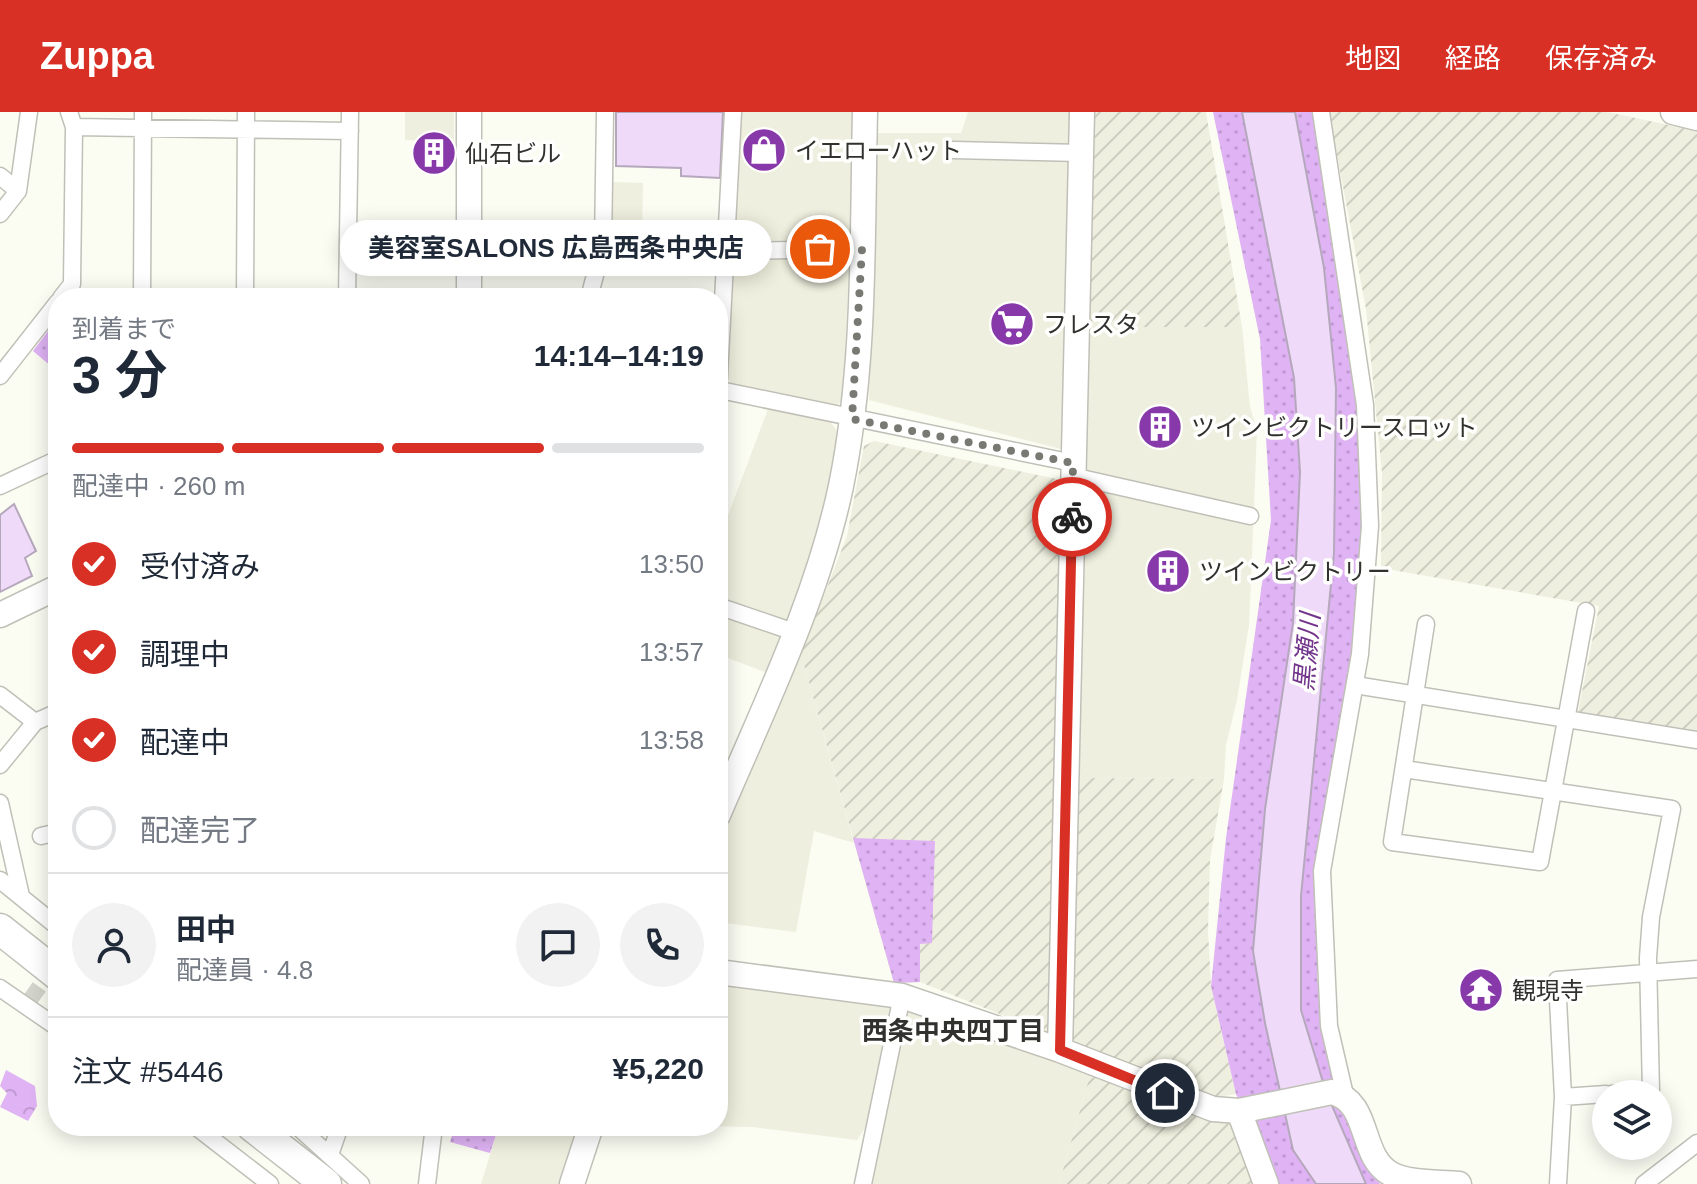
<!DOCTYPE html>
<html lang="ja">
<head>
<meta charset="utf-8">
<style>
  body { margin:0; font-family:Helvetica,"Noto Sans JP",sans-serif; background:#f2f2f3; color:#1f2937; height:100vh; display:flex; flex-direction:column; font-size:30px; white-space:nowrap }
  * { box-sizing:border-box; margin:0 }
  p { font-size:26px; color:#747a83 }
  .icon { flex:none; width:44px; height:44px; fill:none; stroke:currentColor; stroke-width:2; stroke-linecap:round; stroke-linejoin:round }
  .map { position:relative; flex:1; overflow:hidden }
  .sheet { position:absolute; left:48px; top:176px; width:680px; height:848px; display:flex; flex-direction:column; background:#fff; border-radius:32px; box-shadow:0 4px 20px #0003 }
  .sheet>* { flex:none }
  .buttons { position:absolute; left:1592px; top:968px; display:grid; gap:16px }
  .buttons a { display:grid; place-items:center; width:80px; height:80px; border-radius:50%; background:#fff; box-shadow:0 4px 20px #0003; font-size:40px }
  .pin { position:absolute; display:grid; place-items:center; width:68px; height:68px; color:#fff; margin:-34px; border:4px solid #fff; border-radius:50%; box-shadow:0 2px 8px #0007 }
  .courier { position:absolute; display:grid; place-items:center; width:80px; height:80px; margin:-40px; border:6px solid #d93025; border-radius:50%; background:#fff; color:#222; box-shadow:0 2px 10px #0007 }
  .bubble { position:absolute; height:56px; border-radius:28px; background:#fff; box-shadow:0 4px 20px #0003; font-size:26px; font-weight:700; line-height:56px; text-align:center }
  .summary em { font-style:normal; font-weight:700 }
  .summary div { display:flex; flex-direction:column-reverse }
  .summary { display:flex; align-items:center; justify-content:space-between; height:136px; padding:0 24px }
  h1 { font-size:52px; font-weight:700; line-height:60px }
  .bar { display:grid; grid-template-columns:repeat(4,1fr); gap:12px 8px; align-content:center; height:96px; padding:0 24px }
  .bar i { height:10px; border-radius:6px; background:#e0e1e3 }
  .bar .active { background:#d93025 }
  .bar p { grid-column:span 4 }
  .line { display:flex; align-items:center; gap:20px; padding:0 24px; border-top:2px solid #e0e1e3 }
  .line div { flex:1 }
  .round { display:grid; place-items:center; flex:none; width:84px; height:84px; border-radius:42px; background:#f2f2f3 }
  ol { padding:0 24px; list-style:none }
  li { display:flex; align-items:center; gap:24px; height:88px }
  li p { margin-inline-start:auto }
  li .icon { padding:8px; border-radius:50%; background:#d93025; color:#fff; stroke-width:4 }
  li:last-child { color:#747a83 }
  li i { width:44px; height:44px; border:4px solid #e0e1e3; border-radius:50% }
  header { display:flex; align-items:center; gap:48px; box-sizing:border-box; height:112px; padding:0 40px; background:#d93025; color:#fff }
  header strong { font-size:38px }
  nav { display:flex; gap:44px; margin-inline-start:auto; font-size:28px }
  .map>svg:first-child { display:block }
</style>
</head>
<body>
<header>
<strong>Zuppa</strong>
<nav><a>地図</a><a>経路</a><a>保存済み</a></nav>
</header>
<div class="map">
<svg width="1697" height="1072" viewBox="0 0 1697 1072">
  <defs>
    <pattern id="industrial-furrows" width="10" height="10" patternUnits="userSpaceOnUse" patternTransform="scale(2)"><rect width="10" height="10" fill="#efefdf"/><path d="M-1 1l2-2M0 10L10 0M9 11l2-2" fill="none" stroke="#cdcdc0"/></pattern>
    <pattern id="grass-dots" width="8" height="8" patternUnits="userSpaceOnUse" patternTransform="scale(2)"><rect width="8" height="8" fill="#dfb3f4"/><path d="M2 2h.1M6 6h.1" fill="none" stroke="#c09ad2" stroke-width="1.8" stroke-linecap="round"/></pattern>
    <pattern id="park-crowns" width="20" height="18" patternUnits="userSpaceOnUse" patternTransform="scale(2)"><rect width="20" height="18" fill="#dfb3f4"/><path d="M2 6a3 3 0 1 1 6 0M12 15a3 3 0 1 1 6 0" fill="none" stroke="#c09ad2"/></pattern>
  </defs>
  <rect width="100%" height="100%" fill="#fbfcf2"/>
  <path fill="#efefdf" d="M 405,0 L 454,0 L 454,29 L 405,28 Z
    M 739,0 L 854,0 L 850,120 L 840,128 L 744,129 L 733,122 Z
    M 968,0 L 1074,0 L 1066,327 L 1061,337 L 869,288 L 876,21 L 961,21 Z
    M 613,70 L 643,71 L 642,128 L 617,128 L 613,123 Z
    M 742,144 L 841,146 L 849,154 L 843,288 L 831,298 L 734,276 L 727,264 L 733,152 Z
    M 1084,215 L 1242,215 L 1250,295 L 1257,319 L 1253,418 L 1249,513 L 1237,588 L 1226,633 L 1224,667 L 1074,666 Z
    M 768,297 L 829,308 L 842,326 L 809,461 L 787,509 L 718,487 L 718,430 Z
    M 718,497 L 784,520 L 767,561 L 718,542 Z
    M 801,542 L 854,731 L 814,719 L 796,820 L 718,810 L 718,736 Z
    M 718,868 L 894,890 L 870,1008 L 857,1028 L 753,1015 L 700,1014 L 718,1014 Z
    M 905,895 L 1091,960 L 1059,1072 L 869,1072 Z
    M 499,1014 L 582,1014 L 562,1072 L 481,1072 Z"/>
  <path fill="url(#industrial-furrows)" d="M 1092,0 L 1206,0 L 1242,215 L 1084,215 Z
    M 1329,0 L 1607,0 L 1697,19 L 1697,625 L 1577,605 L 1599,494 L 1381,456 L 1382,361 L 1366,197 Z
    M 874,329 L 1057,367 L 1062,375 L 1052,919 L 1047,921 L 920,870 L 894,871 L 801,542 L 847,424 L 864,334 Z
    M 1074,666 L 1224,667 L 1210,748 L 1208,818 L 1211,874 L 1236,982 L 1218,985 L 1199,982 L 1070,931 Z
    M 1091,960 L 1210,1007 L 1237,1007 L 1257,1072 L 1059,1072 Z"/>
  <path fill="url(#grass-dots)" d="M 1213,0 L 1312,0 L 1333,70 L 1359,249 L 1368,430 L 1318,769 L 1317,866 L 1324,916 L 1346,1004 L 1380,1072 L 1279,1072 L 1260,1040 L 1236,982 L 1211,874 L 1226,726 L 1271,408 L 1260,227 Z
    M 57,207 L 58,208 L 58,260 L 33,239 Z
    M 853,726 L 935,729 L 932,831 L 920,832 L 920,870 L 894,871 Z
    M 455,1014 L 499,1014 L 490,1041 L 450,1030 Z"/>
  <path fill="url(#park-crowns)" d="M 6,958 L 35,974 L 37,994 L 28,1009 L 0,995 L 7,981 L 0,974 Z"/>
  <path fill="#efdbf9" stroke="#b6a8bc" stroke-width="2" d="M 616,0 L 723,0 L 720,66 L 681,64 L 681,56 L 616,54 Z
    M 1242,0 L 1295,0 L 1324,156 L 1336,276 L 1334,441 L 1301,784 L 1301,898 L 1326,980 L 1366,1072 L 1316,1072 L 1293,1038 L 1265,911 L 1253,839 L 1265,697 L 1293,511 L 1300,360 L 1294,266 Z
    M 14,392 L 36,439 L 25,446 L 32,464 L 0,480 L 0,403 Z"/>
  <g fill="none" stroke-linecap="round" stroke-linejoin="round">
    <path stroke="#d3d4cb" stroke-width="16" stroke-dasharray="16 8" stroke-linecap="butt" d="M 30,888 L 54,854"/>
    <g stroke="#c0c0b8" stroke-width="19">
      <path id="street" d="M 1321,0 L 1365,293 L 1370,414 L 1360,542 L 1322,759 L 1329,914 L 1345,983
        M 74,15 L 350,19
        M 953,38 L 1081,41
        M 0,64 L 18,79 L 0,102
        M 18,79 L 29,0
        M 350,136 L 603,133 L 725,139 L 862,137
        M 61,186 L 72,172 L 74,15 L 69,0
        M 142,186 L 143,0
        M 245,186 L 246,0
        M 347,186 L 350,0
        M 589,186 L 603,133 L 605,0
        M 0,264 L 58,190
        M 720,278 L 1073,351
        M 718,283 L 733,0
        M 1072,364 L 1250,404
        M 0,374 L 58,347
        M 718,494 L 794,520
        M 1426,512 L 1392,730 L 1540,750 L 1586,499
        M 1355,573 L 1697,628
        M 0,583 L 35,610 L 58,600
        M 0,653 L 35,610
        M 1404,657 L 1672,697 L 1651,805 L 1648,846 L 1651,980 L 1611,982
        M 0,691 L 21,784
        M 41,724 L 58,720
        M 0,768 L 58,815
        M 0,876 L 58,916
        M 1563,985 L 1606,982
        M 195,1014 L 270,1072
        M 297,1014 L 361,1072
        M 330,1043 L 340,1014
        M 427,1072 L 434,1014
        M 863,1072 L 902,884
        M 1558,1072 L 1563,985 L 1557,868 L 1697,857
        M 1644,1072 L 1697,1031"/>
    </g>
    <g stroke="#c0c0b8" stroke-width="27">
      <path id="secondary" d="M 1673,0 L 1697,6
        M 469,186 L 469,0
        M 0,503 L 58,475
        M 718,703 C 763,597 817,488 841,374 C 866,252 862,124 865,0
        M 718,860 L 902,884 L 1060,938 L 1213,997 L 1239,999 L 1332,980 C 1372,991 1358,1044 1391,1062 C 1410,1072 1439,1070 1459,1072
        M 1060,938 L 1082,0
        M 1239,999 L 1266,1072
        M 572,1072 L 591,1014"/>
    </g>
    <g stroke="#c0c0b8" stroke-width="33">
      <path id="highway" d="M 0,817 L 58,863
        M 252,1014 L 326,1072"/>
    </g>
    <use href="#street" stroke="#fff" stroke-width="16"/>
    <use href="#secondary" stroke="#fff" stroke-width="24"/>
    <use href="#highway" stroke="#fff" stroke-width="30"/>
  </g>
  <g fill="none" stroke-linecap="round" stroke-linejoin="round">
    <path stroke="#787973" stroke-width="8" stroke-dasharray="0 14.4" d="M 820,137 L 862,137 L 852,307 L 1073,351 L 1072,405"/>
    <path stroke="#d93025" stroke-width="10" d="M 1072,405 L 1060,938 L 1165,981"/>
  </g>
  <defs>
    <g id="shop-disc" transform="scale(2.3)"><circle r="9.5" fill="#8839a9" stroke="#fffffe"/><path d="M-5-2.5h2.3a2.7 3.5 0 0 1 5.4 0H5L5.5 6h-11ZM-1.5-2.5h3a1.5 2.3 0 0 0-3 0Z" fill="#fff"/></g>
    <g id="building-disc" transform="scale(2.3)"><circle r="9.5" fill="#8839a9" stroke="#fffffe"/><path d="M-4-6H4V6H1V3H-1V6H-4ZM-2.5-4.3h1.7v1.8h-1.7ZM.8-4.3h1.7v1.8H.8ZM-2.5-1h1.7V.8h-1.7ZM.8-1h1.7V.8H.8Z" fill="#fff"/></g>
    <g id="supermarket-disc" transform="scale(2.3)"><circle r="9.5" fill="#8839a9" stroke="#fffffe"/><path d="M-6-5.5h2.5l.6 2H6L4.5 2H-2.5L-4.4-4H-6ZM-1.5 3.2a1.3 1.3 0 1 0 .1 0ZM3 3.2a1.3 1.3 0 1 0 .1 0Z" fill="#fff"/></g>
    <g id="temple-disc" transform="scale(2.3)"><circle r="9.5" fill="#8839a9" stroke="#fffffe"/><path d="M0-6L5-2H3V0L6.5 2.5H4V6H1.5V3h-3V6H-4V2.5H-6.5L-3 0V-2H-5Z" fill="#fff"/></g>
  </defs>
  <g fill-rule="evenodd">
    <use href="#shop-disc" x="764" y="38"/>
    <use href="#building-disc" x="434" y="41"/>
    <use href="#supermarket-disc" x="1012" y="212"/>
    <use href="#building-disc" x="1160" y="315"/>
    <use href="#building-disc" x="1168" y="459"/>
    <use href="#temple-disc" x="1481" y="878"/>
  </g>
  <g text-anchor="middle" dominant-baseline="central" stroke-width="7" stroke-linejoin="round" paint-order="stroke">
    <g font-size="24" fill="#31322e" stroke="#fffffe" text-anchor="start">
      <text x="795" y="38">イエローハット</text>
      <text x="465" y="41">仙石ビル</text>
      <text x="1043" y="212">フレスタ</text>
      <text x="1191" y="315">ツインビクトリースロット</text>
      <text x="1199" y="459">ツインビクトリー</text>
      <text x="1512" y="878">観現寺</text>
    </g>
    <g font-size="26" font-style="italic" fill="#72358b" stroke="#fffffe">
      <text transform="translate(1307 540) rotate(-85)">黒瀬川</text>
    </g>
    <g font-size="26" font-weight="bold" fill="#31322e" stroke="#fffffe">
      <text x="953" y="919">西条中央四丁目</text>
    </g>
  </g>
</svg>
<div class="buttons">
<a><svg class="icon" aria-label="layers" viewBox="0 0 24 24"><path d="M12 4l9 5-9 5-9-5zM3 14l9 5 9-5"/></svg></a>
</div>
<div class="pin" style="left:820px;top:137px;background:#ea580c"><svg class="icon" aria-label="bag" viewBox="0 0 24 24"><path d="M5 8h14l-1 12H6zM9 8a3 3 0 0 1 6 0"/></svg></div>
<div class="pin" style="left:1165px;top:981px;background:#1f2937"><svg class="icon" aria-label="home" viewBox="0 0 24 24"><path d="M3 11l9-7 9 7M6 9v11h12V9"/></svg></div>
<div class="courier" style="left:1072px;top:405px"><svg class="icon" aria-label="bike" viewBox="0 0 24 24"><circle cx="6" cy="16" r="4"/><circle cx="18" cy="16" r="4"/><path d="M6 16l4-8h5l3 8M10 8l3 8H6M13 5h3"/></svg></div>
<div class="bubble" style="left:340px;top:108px;width:432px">美容室SALONS 広島西条中央店</div>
<section class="sheet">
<div class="summary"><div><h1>3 分</h1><p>到着まで</p></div><em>14:14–14:19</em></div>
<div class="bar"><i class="active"></i><i class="active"></i><i class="active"></i><i></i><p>配達中 · 260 m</p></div>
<ol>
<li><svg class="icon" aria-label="check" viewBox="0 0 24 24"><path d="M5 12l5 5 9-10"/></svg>受付済み<p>13:50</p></li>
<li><svg class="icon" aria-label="check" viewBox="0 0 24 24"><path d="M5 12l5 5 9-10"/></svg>調理中<p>13:57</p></li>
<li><svg class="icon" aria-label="check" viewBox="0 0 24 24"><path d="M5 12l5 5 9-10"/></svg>配達中<p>13:58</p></li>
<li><i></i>配達完了</li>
</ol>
<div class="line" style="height:144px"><a class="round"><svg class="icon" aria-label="person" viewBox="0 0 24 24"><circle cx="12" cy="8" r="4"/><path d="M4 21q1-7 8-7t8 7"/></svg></a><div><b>田中</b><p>配達員 · 4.8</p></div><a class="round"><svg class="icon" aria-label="chat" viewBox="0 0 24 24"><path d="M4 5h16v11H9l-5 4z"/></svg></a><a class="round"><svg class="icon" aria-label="phone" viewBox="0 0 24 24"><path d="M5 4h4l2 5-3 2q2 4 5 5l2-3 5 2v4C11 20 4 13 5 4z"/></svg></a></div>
<div class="line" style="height:104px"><div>注文 #5446</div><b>¥5,220</b></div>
</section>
</div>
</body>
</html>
